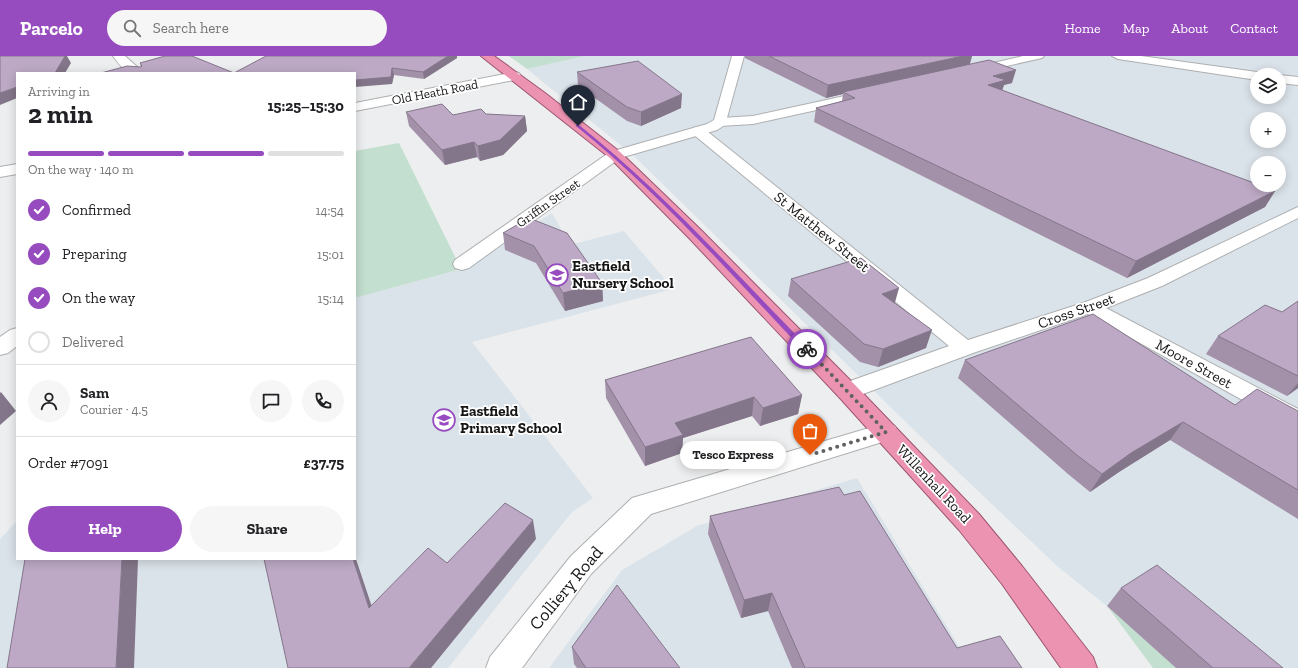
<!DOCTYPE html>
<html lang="en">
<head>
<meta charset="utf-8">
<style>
  body { margin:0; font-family:"Zilla Slab",serif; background:#f6f6f6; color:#202124; height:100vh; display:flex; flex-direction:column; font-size:15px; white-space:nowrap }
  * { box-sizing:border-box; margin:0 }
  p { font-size:13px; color:#757577 }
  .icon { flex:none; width:22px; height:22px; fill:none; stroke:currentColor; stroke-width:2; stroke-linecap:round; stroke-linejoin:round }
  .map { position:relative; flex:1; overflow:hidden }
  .side { position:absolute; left:16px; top:16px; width:340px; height:488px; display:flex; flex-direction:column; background:#fff; border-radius:0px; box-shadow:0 2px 10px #0003 }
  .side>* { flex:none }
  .buttons { position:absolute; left:1250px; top:12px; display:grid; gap:8px }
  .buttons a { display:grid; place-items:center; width:36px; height:36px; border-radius:50%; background:#fff; box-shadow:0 2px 10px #0003; font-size:20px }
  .pin { position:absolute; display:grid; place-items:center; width:34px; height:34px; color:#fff; margin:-41px -17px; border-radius:50% 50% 50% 0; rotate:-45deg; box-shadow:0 0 4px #0007 }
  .pin .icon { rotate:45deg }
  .courier { position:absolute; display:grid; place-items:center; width:40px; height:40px; margin:-20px; border:3px solid #964cbe; border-radius:50%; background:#fff; color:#222; box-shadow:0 1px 5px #0007 }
  .bubble { position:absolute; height:28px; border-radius:14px; background:#fff; box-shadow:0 2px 10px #0003; font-size:13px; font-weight:700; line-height:28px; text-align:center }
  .summary em { font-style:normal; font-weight:700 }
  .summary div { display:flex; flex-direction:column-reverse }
  .summary { display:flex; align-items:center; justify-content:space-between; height:68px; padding:0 12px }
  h1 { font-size:26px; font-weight:700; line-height:30px }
  .bar { display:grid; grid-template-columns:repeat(4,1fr); gap:6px 4px; align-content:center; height:48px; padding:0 12px }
  .bar i { height:5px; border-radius:3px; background:#e0e0e0 }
  .bar .on { background:#964cbe }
  .bar p { grid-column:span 4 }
  .line { display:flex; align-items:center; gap:10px; padding:0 12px; border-top:1px solid #e0e0e0 }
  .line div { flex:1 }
  .round { display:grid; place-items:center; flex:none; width:42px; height:42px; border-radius:21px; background:#f6f6f6 }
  ol { padding:0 12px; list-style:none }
  li { display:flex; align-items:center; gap:12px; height:44px }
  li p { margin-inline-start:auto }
  li .icon { padding:4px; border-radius:50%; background:#964cbe; color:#fff; stroke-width:4 }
  li:last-child { color:#757577 }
  li i { width:22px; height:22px; border:2px solid #e0e0e0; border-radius:50% }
  .cta { display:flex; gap:8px; margin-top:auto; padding:8px 12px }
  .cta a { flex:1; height:46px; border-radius:24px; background:#964cbe; color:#fff; font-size:16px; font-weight:700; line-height:46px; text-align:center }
  .cta a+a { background:#f6f6f6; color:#202124 }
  header { display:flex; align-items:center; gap:24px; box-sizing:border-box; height:56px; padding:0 20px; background:#964cbe; color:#fff }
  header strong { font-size:19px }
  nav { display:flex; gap:22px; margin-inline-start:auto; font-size:14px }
  .search { width:280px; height:36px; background:#f6f6f6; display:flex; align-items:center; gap:10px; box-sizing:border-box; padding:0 14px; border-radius:22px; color:#757577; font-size:15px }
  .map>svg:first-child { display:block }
</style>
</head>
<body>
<header>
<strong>Parcelo</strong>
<div class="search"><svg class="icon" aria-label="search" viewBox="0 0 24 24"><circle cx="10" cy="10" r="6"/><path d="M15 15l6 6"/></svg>Search here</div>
<nav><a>Home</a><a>Map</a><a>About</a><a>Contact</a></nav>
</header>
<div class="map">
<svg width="1298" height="612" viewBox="0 0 1298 612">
  <rect width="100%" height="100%" fill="#eceeef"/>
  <path fill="#dbe3ea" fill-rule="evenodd" d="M 583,0 L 1298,0 L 1298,612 L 1176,612 L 1107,550 L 1057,510 L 915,375 L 634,100 L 527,13 ZM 1257,19 L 1279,19 L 1279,41 L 1257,41 ZM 1257,63 L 1279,63 L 1279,85 L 1257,85 ZM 1257,107 L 1279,107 L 1279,129 L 1257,129 Z
    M 552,157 L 570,189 L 624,175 L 673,233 L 472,286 L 593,442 L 572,456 L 448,612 L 0,612 L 0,483 L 17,465 L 17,503 L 355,503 L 355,242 L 461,213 Z
    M 857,422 L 972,612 L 549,612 L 622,514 L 697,470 Z"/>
  <path fill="#c3dfcf" d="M 509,0 L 584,0 L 527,13 Z
    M 399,87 L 461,213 L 355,242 L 355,95 Z
    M 1107,550 L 1176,612 L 1153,612 Z"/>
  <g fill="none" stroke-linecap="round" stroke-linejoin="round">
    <g stroke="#adafb0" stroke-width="2">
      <path id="minor" d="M 113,0 L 125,0 L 144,17 C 126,17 124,15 113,0 Z
        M 1023,0 L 1044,0 L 1042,2 L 971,18 L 967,17 L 965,15 L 967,13 Z
        M 1112,0 L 1141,0 L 1257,16 L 1262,19 L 1257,19 L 1257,24 L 1118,3 Z
        M 515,16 L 519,17 L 521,20 L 519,23 L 355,55 L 355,47 Z
        M 1279,19 L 1298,21 L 1298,29 L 1279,27 Z
        M 872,34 L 876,35 L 878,38 L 876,41 L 753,68 L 720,70 L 715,69 L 713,66 L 715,63 L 720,62 L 753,60 Z
        M 698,71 L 703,72 L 968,284 L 1083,247 L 1148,222 L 1298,151 L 1298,162 L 1162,230 L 1106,252 L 1298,353 L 1298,373 L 1289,370 L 1088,258 L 973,297 L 855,341 L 847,343 L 839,341 L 835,335 L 839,329 L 949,290 L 693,78 L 691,75 L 693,72 Z
        M 615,95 L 620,96 L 622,99 L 620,102 L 469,212 L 462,214 L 455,212 L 453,208 L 455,204 L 610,96 Z
        M 17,108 L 17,118 L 0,121 L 0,111 Z
        M 17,272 L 17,290 L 8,297 L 0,299 L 0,281 L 10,274 Z
        M 886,367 L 895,370 L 898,376 L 895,382 L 651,458 L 591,518 L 522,612 L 486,612 L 490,601 L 571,500 L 632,442 Z"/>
    </g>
    <g stroke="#adafb0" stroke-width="2">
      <path id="tertiary" d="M 732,0 L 744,0 L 725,69 L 717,74 L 620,102 L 615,103 L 610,102 L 608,99 L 610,96 L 707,68 L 714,64 Z"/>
    </g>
    <g stroke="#9e556f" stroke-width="2">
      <path id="trunk" d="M 481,0 L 494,0 L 545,37 L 620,96 L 701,174 L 855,329 L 979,458 L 1022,510 L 1093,601 L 1097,612 L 1061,612 L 1002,528 L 959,474 L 839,341 L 689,182 L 610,102 Z"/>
    </g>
    <use href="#minor" fill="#fff" fill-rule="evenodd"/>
    <use href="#tertiary" fill="#fff" fill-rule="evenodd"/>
    <use href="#trunk" fill="#ec93b2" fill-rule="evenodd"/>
  </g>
  <path fill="#a391a9" d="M 745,0 L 972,0 L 970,8 L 1012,27 L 1004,29 L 1002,34 L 1275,135 L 1265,151 L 1127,222 L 814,66 L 816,52 L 842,45 L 843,38 L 826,42 L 745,2 Z
    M 457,2 L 424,23 L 394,19 L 392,28 L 355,17 L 101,17 L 141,11 L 140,7 L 234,17 Z
    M 577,16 L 681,52 L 641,70 L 627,65 L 578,30 Z
    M 406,56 L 453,59 L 486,58 L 525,60 L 527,75 L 503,99 L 480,105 L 477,101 L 445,109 L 409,70 Z
    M 529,162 L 602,227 L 603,245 L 565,255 L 536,207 L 505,194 L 503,177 Z
    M 791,223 L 895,247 L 926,292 L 878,311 L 860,306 L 788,240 Z
    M 1298,245 L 1298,332 L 1287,340 L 1206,298 L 1218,280 L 1282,256 Z
    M 965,304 L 1235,349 L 1298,355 L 1298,463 L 1170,384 L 1119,416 L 1090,436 L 1068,418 L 958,322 Z
    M 605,324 L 802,339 L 798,358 L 760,370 L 752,360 L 683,382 L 682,397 L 645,410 L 606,342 Z
    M 844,439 L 957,592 L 1022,612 L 792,612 L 768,555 L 741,562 L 708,478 L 710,460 Z
    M 1121,532 L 1283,612 L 1176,612 L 1107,550 Z
    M 572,591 L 680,612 L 577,612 L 574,608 Z"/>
  <path fill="#84768a" d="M 65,0 L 67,0 L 71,7 L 65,17 L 54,17 Z
    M 448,0 L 457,0 L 457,2 L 424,23 L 423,16 Z
    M 963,0 L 972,0 L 969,10 L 843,36 L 843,38 L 826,42 L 828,29 Z
    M 392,12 L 394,19 L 392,28 L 355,31 L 355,24 Z
    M 1016,14 L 1012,27 L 1004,29 L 1001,38 L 988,29 L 993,20 Z
    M 17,31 L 17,42 L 0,49 L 0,37 Z
    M 682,38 L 681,52 L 641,70 L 641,56 Z
    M 525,60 L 527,75 L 503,99 L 480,105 L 478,90 Z
    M 474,86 L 477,101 L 445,109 L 442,94 Z
    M 1275,135 L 1265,151 L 1127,222 L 1136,205 Z
    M 602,227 L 603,245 L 565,255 L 563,237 Z
    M 899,232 L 894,250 L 882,238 Z
    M 932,274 L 926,292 L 878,311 L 883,293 Z
    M 1298,327 L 1298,332 L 1287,340 Z
    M 1,336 L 16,355 L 0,369 L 0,337 Z
    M 802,339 L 798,358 L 760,370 L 763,352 Z
    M 754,341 L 752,360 L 683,382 L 682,397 L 645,410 L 645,391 L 675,367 Z
    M 1183,366 L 1170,384 L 1119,416 L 1090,436 L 1102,418 L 1131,397 Z
    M 533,464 L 536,483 L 431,612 L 409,612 Z
    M 355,500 L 378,569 L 369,552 L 353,503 L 355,503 Z
    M 122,503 L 138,503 L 134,612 L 116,612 Z
    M 772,537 L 768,555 L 741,562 L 744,544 Z"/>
  <path fill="#bda9c5" stroke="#84768a" d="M 0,0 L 65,0 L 55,17 L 17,17 L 17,31 L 0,37 Z
    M 165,0 L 192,0 L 234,17 L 266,0 L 448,0 L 423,16 L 392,12 L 391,21 L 355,24 L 355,17 L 101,17 L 127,10 L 141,11 L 142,10 L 140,7 Z
    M 769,0 L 963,0 L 828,29 Z
    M 989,4 L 1016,14 L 993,20 L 1006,24 L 988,29 L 1257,128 L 1257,129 L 1259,129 L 1275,135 L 1136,205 L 816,52 L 855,42 L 843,36 Z
    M 638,5 L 682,38 L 641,56 L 627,51 L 577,16 Z
    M 442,48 L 453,59 L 481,53 L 486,58 L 525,60 L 500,84 L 478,90 L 474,86 L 442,94 L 406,56 Z
    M 529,162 L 567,177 L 602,227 L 563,237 L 534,190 L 503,177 Z
    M 861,202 L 899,232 L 882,238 L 932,274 L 883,293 L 864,288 L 791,223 Z
    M 1298,245 L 1298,320 L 1218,280 L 1265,249 L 1282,256 Z
    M 1093,258 L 1235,349 L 1257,333 L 1298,355 L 1298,434 L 1183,366 L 1131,397 L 1102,418 L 1078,400 L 965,304 Z
    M 751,281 L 802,339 L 763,352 L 754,341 L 675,367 L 683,379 L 645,391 L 605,324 Z
    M 839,431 L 844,439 L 860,435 L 957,592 L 1000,580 L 1022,612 L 805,612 L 772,537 L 744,544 L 710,460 Z
    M 505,447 L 533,464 L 409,612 L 288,612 L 264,503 L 353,503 L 369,552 L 428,492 L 447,507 Z
    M 25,503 L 122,503 L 116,612 L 7,612 Z
    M 1157,509 L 1283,612 L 1213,612 L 1121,532 Z
    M 617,529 L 680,612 L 586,612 L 572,591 Z"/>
  <path fill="#964cbe" d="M 576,69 L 579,69 C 662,135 734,216 809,292 L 809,295 L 804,295 C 731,218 659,137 576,70 Z"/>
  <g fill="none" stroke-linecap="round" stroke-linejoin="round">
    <path stroke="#606162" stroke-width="4" stroke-dasharray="0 7.2" d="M 807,293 L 886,376 L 810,399"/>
  </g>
  <defs>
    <g id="school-ring" transform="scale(1.15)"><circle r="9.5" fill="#fff" stroke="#964cbe" stroke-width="1.5"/><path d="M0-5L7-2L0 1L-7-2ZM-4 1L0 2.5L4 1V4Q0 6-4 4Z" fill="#964cbe"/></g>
  </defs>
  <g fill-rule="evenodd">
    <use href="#school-ring" x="557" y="219"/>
    <use href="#school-ring" x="444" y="364"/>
  </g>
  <g text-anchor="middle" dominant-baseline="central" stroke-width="3.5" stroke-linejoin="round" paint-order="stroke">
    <g font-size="13" fill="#151516" stroke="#fff">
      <text transform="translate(435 36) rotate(-11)">Old Heath Road</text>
      <text transform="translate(548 147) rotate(-35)">Griffin Street</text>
    </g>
    <g font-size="15" fill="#151516" stroke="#fff">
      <text transform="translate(822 176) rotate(39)">St Matthew Street</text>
      <text transform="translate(1076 255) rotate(-19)">Cross Street</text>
      <text transform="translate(1194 308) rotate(29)">Moore Street</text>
      <text transform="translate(934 428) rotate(47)">Willenhall Road</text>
    </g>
    <g font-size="15" font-weight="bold" fill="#151516" stroke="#fff" text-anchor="start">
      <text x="572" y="210">Eastfield<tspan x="572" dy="17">Nursery School</tspan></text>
      <text x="460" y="355">Eastfield<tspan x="460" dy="17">Primary School</tspan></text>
    </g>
    <g font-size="18" fill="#151516" stroke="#fff">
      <text transform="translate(566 532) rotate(-50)">Colliery Road</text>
    </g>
  </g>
</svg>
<div class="buttons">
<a><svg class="icon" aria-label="layers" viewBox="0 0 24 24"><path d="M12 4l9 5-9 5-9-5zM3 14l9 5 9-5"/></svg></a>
<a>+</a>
<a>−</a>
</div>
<div class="pin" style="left:810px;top:399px;background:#ea580c"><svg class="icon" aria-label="bag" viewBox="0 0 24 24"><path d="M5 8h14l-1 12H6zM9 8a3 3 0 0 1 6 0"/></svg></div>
<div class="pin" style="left:578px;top:70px;background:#1f2937"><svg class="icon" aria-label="home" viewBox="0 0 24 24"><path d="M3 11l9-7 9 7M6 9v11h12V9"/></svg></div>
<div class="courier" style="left:807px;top:293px"><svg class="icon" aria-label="bike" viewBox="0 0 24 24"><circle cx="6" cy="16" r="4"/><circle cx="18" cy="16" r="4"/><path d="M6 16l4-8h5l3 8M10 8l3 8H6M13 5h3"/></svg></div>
<div class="bubble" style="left:680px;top:385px;width:106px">Tesco Express</div>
<section class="side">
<div class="summary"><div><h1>2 min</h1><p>Arriving in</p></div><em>15:25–15:30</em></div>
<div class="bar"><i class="on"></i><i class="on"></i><i class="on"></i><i></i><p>On the way · 140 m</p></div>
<ol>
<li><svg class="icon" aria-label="check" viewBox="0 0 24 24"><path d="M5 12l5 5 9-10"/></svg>Confirmed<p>14:54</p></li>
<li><svg class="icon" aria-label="check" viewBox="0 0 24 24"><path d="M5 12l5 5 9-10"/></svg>Preparing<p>15:01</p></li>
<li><svg class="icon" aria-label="check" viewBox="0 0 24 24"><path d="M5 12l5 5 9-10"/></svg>On the way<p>15:14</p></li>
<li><i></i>Delivered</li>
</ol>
<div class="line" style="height:72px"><a class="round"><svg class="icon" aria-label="person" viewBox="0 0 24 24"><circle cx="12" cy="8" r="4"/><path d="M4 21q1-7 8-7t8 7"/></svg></a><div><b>Sam</b><p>Courier · 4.5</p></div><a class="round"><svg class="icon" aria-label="chat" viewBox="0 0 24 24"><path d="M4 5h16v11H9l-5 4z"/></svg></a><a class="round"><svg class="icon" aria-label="phone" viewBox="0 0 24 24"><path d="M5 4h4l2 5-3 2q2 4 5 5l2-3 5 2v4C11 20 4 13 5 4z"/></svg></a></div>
<div class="line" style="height:52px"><div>Order #7091</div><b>£37.75</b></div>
<div class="cta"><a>Help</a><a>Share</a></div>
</section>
</div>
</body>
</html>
